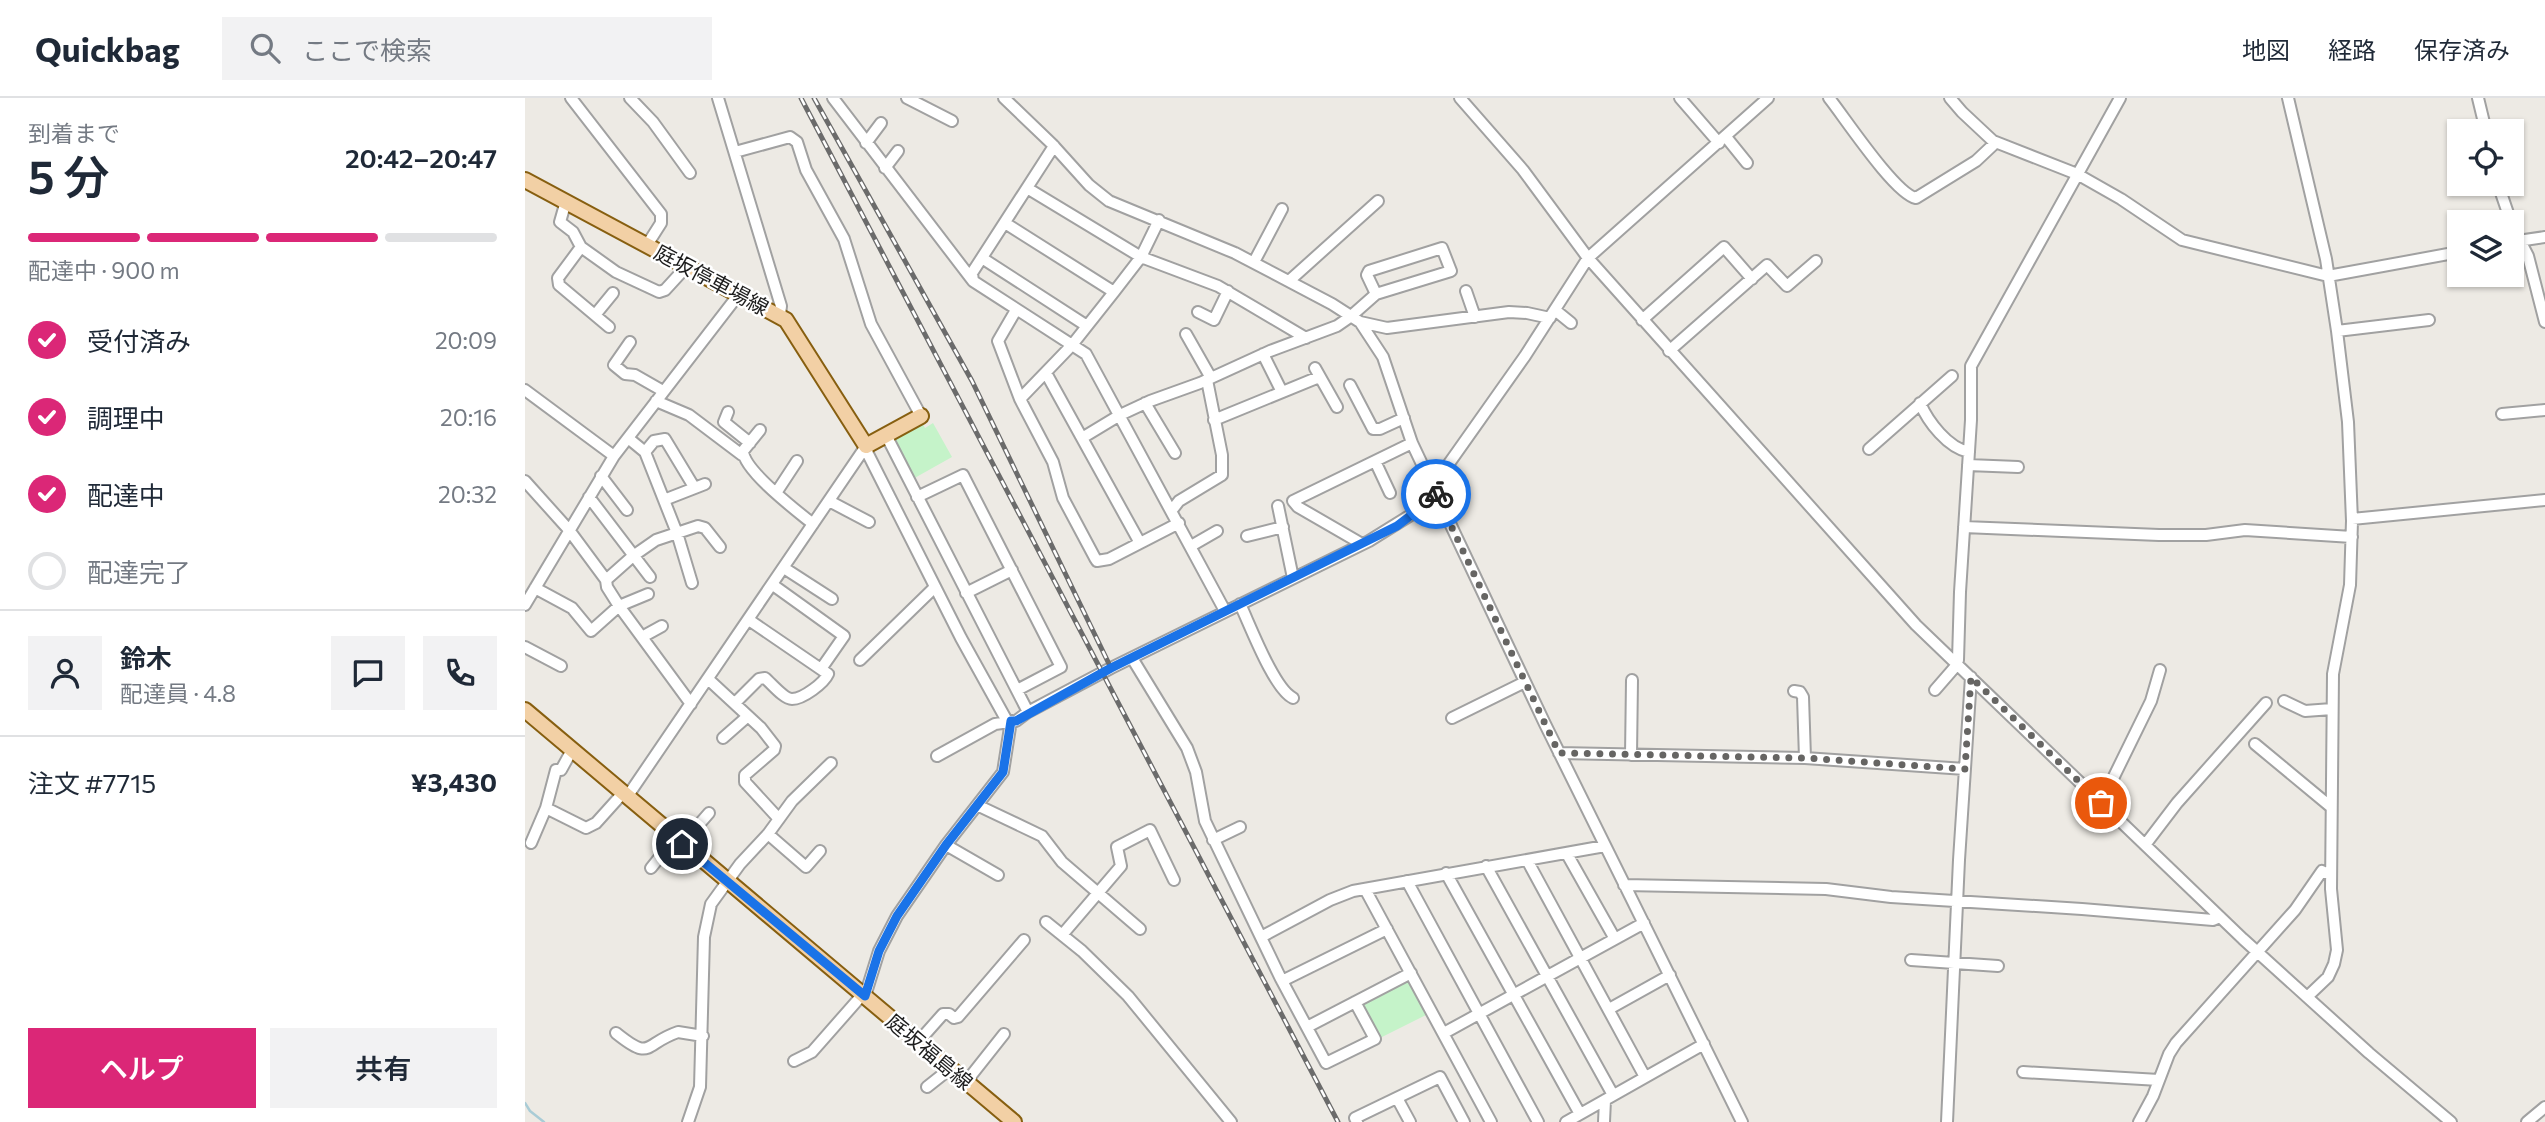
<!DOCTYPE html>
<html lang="ja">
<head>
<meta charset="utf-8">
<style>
  body { margin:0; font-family:Commissioner,"Noto Sans JP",sans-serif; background:#f2f2f3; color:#1f2937; height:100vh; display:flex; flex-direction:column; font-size:26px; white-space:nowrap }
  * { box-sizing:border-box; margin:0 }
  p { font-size:23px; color:#747a83 }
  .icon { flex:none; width:38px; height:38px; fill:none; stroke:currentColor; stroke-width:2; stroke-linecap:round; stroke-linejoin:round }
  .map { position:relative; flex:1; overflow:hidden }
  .panel { display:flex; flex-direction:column; background:#fff; width:525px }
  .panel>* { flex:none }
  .tools { position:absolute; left:1922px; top:21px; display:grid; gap:14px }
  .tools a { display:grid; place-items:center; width:77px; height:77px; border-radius:0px; background:#fff; box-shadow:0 2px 5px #0004; font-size:35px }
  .pin { position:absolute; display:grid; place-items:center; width:60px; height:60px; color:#fff; margin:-30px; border:4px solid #fff; border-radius:50%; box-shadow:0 2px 7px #0007 }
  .courier { position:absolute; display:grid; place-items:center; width:70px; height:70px; margin:-35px; border:5px solid #1a73e8; border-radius:50%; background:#fff; color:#222; box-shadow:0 2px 9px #0007 }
  .headline em { font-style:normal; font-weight:600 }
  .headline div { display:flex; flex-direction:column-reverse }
  .headline { display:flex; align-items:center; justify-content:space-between; height:119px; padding:0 28px }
  h1 { font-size:46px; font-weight:600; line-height:52px }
  .bar { display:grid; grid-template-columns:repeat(4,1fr); gap:10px 7px; align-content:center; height:84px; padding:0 28px }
  .bar i { height:9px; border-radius:5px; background:#e0e1e3 }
  .bar .current { background:#db2777 }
  .bar p { grid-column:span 4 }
  .line { display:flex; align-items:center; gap:18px; padding:0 28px; border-top:2px solid #e0e1e3 }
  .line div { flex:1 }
  .round { display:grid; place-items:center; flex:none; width:74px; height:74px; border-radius:0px; background:#f2f2f3 }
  ol { padding:0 28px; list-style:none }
  li { display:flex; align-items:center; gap:21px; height:77px }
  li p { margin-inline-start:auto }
  li .icon { padding:7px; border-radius:50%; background:#db2777; color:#fff; stroke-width:4 }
  li:last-child { color:#747a83 }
  li i { width:38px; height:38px; border:4px solid #e0e1e3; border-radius:50% }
  .action { display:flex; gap:14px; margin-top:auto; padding:14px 28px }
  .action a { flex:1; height:80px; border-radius:0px; background:#db2777; color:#fff; font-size:28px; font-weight:600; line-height:80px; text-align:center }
  .action a+a { background:#f2f2f3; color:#1f2937 }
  header { display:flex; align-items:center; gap:42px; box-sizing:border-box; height:98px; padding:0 35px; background:#fff; border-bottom:2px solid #e0e1e3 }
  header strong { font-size:33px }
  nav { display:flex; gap:38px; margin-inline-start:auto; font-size:24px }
  .search { width:490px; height:63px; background:#f2f2f3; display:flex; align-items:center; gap:18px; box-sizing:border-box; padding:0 24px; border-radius:0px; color:#747a83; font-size:26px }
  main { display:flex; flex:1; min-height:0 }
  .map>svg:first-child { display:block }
</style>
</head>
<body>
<header>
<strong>Quickbag</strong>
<div class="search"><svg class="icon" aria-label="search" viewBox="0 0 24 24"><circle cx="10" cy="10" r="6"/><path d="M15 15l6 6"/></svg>ここで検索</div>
<nav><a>地図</a><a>経路</a><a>保存済み</a></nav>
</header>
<main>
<section class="panel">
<div class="headline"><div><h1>5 分</h1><p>到着まで</p></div><em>20:42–20:47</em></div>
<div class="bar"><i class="current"></i><i class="current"></i><i class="current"></i><i></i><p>配達中 · 900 m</p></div>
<ol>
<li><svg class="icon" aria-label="check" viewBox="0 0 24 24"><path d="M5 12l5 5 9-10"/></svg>受付済み<p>20:09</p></li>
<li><svg class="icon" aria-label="check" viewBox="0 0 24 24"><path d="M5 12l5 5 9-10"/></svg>調理中<p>20:16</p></li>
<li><svg class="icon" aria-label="check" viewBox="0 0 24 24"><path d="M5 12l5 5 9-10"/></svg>配達中<p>20:32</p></li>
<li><i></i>配達完了</li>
</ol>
<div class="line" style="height:126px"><a class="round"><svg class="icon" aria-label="person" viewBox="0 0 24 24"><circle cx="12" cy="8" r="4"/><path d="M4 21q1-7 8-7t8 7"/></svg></a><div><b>鈴木</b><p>配達員 · 4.8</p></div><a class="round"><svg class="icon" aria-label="chat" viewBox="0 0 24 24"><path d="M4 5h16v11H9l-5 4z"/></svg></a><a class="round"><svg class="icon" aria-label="phone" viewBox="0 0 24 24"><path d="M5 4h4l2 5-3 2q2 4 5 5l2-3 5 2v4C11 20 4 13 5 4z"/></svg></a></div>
<div class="line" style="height:91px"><div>注文 #7715</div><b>¥3,430</b></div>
<div class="action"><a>ヘルプ</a><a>共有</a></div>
</section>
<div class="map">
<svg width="2020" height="1024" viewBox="0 0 2020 1024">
  <rect width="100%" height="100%" fill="#edeae4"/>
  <path fill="#c5f3c9" d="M 395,321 L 400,330 L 408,325 L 427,359 L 386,382 L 364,338 Z
    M 885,878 L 905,915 L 853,941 L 833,905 Z"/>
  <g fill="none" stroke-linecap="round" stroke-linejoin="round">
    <path stroke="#a9ccd6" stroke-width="2.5" d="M 0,1005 L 5,1013 L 19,1024"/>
    <g stroke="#a1a1a1" stroke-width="14">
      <path id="minor" d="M 46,0 L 136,116 L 136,125 L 122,147
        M 105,0 L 128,24 L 165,75
        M 193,0 L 256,208 L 255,217
        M 308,0 L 448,183
        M 382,0 L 427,23
        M 479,0 L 527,46 L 564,87 L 584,103 L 710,155 L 807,206 L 835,224 L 862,230 L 984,214 L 1002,215 L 1025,220
        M 935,0 L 998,72 L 1063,160 L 1391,527 L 1718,841 L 1844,955 L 1926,1024
        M 1155,0 L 1194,45
        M 1304,0 C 1320,20 1370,96 1391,100 L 1451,63 L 1468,47 L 1468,43 L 1437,14 L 1425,0
        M 1763,0 L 1801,161 L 1812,233 L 1823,324 L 1827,423 L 1825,487 L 1808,576 L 1806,791 L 1812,852 L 1809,866 L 1803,879 L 1782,899
        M 1953,0 L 1961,33
        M 1201,39 L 1222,65
        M 1468,43 L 1552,76 L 1596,101 L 1657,142 L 1803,178 L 1934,154
        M 341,45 L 356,25
        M 529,48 L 447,175 L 448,183 L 561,256 L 700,513
        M 210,54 L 265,39 L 272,44 L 281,72 L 319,141 L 346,226 L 396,318
        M 360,70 L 373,53
        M 1973,86 L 1986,124
        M 502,90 L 616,159 L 693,188 L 781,240
        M 41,103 L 35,124 L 48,134 L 56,149 L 33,180 L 34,187 L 84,229
        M 480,125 L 589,194
        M 1986,125 L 2003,158 L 2020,224
        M 1986,144 L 2020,139
        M 56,149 L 91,174 L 134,194 L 140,192 L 162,168
        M 457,160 L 562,228
        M 729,164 L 757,111
        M 764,183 L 853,103
        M 941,193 L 950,219
        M 491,212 L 473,243 L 495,301 L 528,364 L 538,400 L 570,460 L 572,463 L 584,461 L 654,425
        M 1030,212 L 1046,225
        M 673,214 L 689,222 L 703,193
        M 70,217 L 88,195
        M 1117,222 L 1199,149 L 1227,181
        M 835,224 L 858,259 L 887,345 L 1020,626 L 1217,1024
        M 1812,233 L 1904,222
        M 661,236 L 686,280
        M 105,244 L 89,267 L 100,276 L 110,277 L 138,293
        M 1144,253 L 1242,167 L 1262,188 L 1291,163
        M 738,256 L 757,294
        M 790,270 L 812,309
        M 521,275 L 615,445
        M 825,287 L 848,331 L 855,331 L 879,320
        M 0,292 L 89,358
        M 495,301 L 547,247 L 589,194 L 616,159 L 634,122
        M 131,303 L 164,317 L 217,357
        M 620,305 L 650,355
        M 1395,305 C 1403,324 1423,350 1444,354
        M 203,314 L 199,324 L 225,345
        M 1977,316 L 2020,312
        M 689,322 L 794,279
        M 235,332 L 218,353 C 219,373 272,413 288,426
        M 361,337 L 503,614 L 586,570 L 844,443 L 889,415 L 1000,258 L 1063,160 L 1243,0
        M 103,340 L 120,354 L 152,435 L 167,485
        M 557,340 L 595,317 L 625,303 L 675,285 L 745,253 L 812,228 L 825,219 L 851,196 L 926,173 L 917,150 L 844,173 L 842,177 L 851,196
        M 341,348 L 343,356 L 436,540 L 482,623
        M 1344,351 L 1427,278
        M 120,354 L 129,343 L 140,341 L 169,389
        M 850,363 L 865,395
        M 1443,367 L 1493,369
        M 76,378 L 102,412
        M 0,383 L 44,432 L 81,482 L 108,458 L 131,442 L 173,428 L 180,430 L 195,449
        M 251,395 L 272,363
        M 64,399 L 125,479
        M 392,399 L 438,377 L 536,569 L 492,592
        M 139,402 L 180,386
        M 304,403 L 344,424
        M 753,408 L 768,480
        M 647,412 L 654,403 L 697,377 L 697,357 L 682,282
        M 1827,421 L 2020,402
        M 1439,429 L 1634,437 L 1681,437 L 1720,432 L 1827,439
        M 722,438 L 758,429
        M 837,446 L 773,409 L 768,403 L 887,345
        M 666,448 L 692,433
        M 259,470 L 307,501
        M 81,482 L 82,489 L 94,508 L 166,606
        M 248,487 L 319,538 L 296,571
        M 10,490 L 47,510 L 66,533 L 94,508 L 123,496
        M 441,495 L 487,472
        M 715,506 C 725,527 749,591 768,600
        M 0,507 L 89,358 L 214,196
        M 117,539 L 137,528
        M 0,549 L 36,568
        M 607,560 L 662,650 L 671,674 L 680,723 L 756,881 L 801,965 L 850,941 L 830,904
        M 335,562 L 410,489
        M 183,581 L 236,630 L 250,648 L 249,652 L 220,677 L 220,684 L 254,721
        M 1410,592 L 1430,569 L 1433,562 L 1435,494 L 1446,322 L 1446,268 L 1595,0
        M 1269,593 L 1275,594 L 1278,599 L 1280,660
        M 1759,603 L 1780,613 L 1807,611
        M 210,605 L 234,581 L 240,580 C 247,586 259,601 267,601 C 278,601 299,585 303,576 L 224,522
        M 927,620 L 1000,584
        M 198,640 L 223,618
        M 1730,646 L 1806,709
        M 1034,655 L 1280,660 L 1440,671
        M 1106,657 L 1107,582
        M 412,658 L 470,626 L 491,623 L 503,614
        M 102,699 L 341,348
        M 1576,705 L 1626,603 L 1635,572
        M 454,708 L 517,738 L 537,764 L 615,831
        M 21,710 L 61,730 L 71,725 L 98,695
        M 243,736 L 281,769 L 295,753
        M 688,742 L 715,729
        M 6,745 L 21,710 L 31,672 L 36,672 L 47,652
        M 157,746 L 184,715
        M 421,747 L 473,777
        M 1620,747 L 1652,705 L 1741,605
        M 1042,756 L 1090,841
        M 1002,762 L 1120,979
        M 961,768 L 1088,997
        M 126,770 L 150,740
        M 921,775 L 1055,1016
        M 882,783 L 1013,1024
        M 1099,787 L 1301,791 L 1366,799 L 1557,811 L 1688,822 L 1695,819
        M 840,791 L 966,1024
        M 521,824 L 557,853 L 603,898 L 706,1024
        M 537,837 L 596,768 L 592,749 L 625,732 L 649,782
        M 736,839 L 805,802 L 828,793 L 1080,748
        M 1386,862 L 1473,868
        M 757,883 L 862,831
        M 340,898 L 354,853 L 372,818 L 421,747 L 478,674 L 486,623
        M 1084,911 L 1145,877
        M 782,929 L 886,875
        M 91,935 C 127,964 118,946 153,934 L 178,938
        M 919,935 L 1119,825
        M 394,943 L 418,916 L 424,916 L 429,920 L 433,919 L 499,842
        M 269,963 L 287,954 L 338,896
        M 1498,974 L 1634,982
        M 441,984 L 479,936
        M 402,989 L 426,970
        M 872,1000 L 885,1024
        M 163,1024 L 175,989 L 179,839 L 186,806 L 215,766 L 243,736 L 267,703 L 306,665
        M 832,1024 L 830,1020 L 915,979 L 939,1024
        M 1041,1024 L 1179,946
        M 1079,1024 L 1080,1002
        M 1422,1024 L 1434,762 L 1446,579
        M 1614,1024 L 1628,998 L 1644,956 L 1651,945 L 1770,812 L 1797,773 L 1806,777
        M 2002,1024 L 2020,1009"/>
    </g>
    <g stroke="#875f10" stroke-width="18">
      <path id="major" d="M 0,82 L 261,222 L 341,348 L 396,318
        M 0,612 L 489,1024"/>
    </g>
    <use href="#minor" stroke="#fff" stroke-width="10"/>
    <use href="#major" stroke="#f2d0a5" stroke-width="14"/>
    <g stroke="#6b6b6b" stroke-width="5">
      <path id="rail" d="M 276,0 L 813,1024
        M 289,0 L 447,283 L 585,568"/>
    </g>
    <use href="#rail" stroke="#fff" stroke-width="2.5" stroke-dasharray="8" stroke-linecap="butt"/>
  </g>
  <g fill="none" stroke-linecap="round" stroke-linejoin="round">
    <path stroke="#666563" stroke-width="7" stroke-dasharray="0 12.6" d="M 911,396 L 1034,655 L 1280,660 L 1440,671 L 1446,579 L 1576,705"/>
    <path stroke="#1a73e8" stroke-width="9" d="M 157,746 L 340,898 L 354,853 L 372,818 L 421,747 L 478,674 L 486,623 L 491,623 L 586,570 L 872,428 L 889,415 L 908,389 L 911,396"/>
  </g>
  <g text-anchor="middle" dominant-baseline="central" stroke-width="5" stroke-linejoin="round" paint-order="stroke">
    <g font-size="21" fill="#1d1d1d" stroke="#fff">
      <text transform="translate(187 181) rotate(28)">庭坂停車場線</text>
      <text transform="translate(405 953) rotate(40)">庭坂福島線</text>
    </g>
  </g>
</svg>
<div class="tools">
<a><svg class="icon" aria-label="locate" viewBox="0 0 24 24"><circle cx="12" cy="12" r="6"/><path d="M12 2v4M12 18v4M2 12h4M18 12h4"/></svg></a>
<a><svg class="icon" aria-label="layers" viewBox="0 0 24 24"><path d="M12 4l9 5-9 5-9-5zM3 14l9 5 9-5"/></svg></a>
</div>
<div class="pin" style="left:1576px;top:705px;background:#ea580c"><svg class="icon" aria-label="bag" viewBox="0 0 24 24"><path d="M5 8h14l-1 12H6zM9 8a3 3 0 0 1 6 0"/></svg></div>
<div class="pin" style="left:157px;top:746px;background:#1f2937"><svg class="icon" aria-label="home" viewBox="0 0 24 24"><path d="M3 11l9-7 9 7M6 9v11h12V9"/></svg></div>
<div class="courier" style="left:911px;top:396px"><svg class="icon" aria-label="bike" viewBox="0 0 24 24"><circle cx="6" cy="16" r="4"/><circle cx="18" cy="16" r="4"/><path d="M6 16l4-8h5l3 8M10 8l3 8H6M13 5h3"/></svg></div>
</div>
</main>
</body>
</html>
